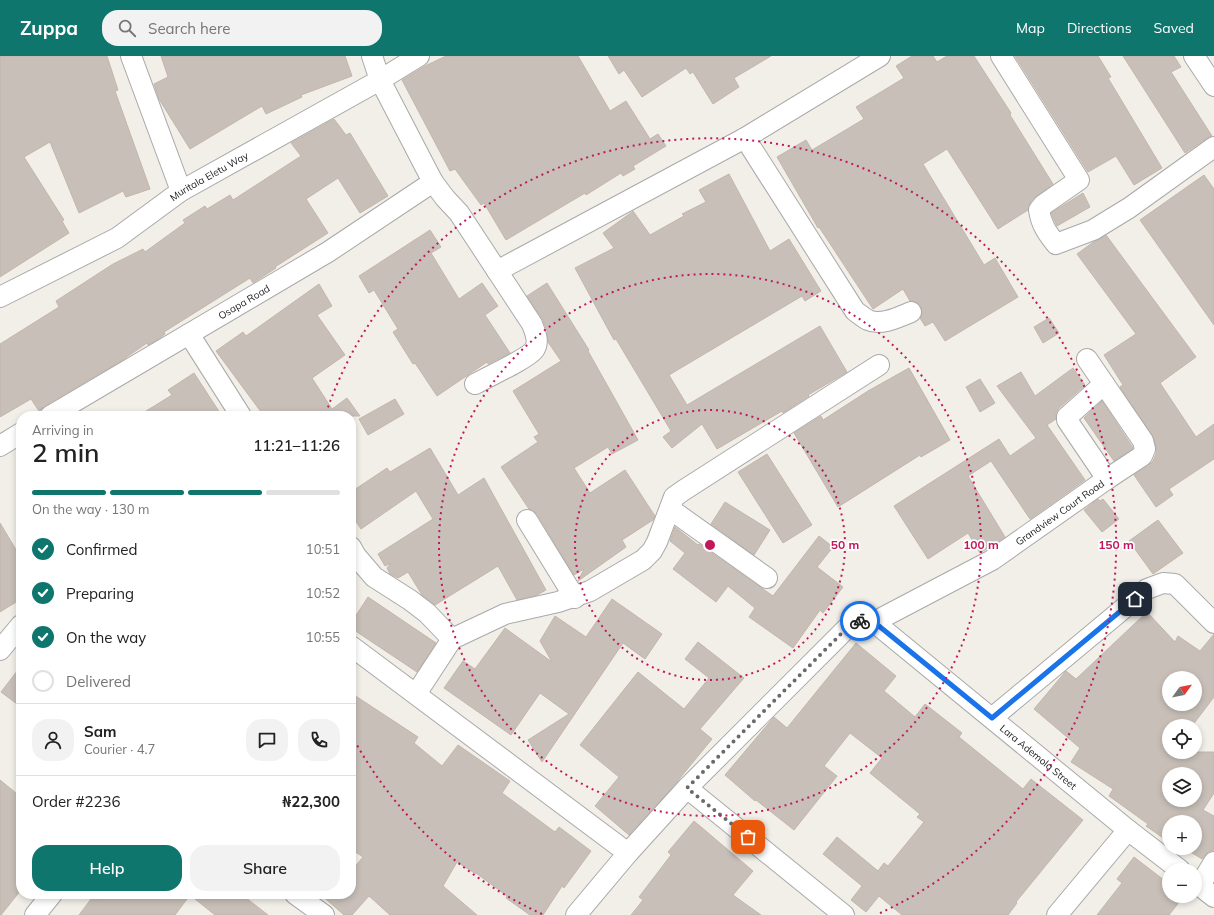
<!DOCTYPE html>
<html lang="en">
<head>
<meta charset="utf-8">
<style>
  body { margin:0; font-family:Mulish,sans-serif; background:#f2f2f2; color:#222; height:100vh; display:flex; flex-direction:column; font-size:15px; white-space:nowrap }
  * { box-sizing:border-box; margin:0 }
  p { font-size:13px; color:#767676 }
  .icon { flex:none; width:22px; height:22px; fill:none; stroke:currentColor; stroke-width:2; stroke-linecap:round; stroke-linejoin:round }
  .map { position:relative; flex:1; overflow:hidden }
  .side { position:absolute; left:16px; top:355px; width:340px; height:488px; display:flex; flex-direction:column; background:#fff; border-radius:16px; box-shadow:0 2px 6px #0003 }
  .side>* { flex:none }
  .needle { width:26px; rotate:57deg }
  .fabs { position:absolute; left:1162px; top:615px; display:grid; gap:8px }
  .fabs a { display:grid; place-items:center; width:40px; height:40px; border-radius:50%; background:#fff; box-shadow:0 2px 6px #0003; font-size:20px }
  .pin { position:absolute; display:grid; place-items:center; width:34px; height:34px; color:#fff; margin:-17px; border-radius:8px; box-shadow:0 2px 6px #0006 }
  .courier { position:absolute; display:grid; place-items:center; width:40px; height:40px; margin:-20px; border:3px solid #1a73e8; border-radius:50%; background:#fff; color:#222; box-shadow:0 1px 5px #0007 }
  .summary em { font-style:normal; font-weight:600 }
  .summary div { display:flex; flex-direction:column-reverse }
  .summary { display:flex; align-items:center; justify-content:space-between; height:68px; padding:0 16px }
  h1 { font-size:26px; font-weight:600; line-height:30px }
  .bar { display:grid; grid-template-columns:repeat(4,1fr); gap:6px 4px; align-content:center; height:48px; padding:0 16px }
  .bar i { height:5px; border-radius:3px; background:#e0e0e0 }
  .bar .current { background:#0f766e }
  .bar p { grid-column:span 4 }
  .line { display:flex; align-items:center; gap:10px; padding:0 16px; border-top:1px solid #e0e0e0 }
  .line div { flex:1 }
  .round { display:grid; place-items:center; flex:none; width:42px; height:42px; border-radius:16px; background:#f2f2f2 }
  ol { padding:0 16px; list-style:none }
  li { display:flex; align-items:center; gap:12px; height:44px }
  li p { margin-inline-start:auto }
  li .icon { padding:4px; border-radius:50%; background:#0f766e; color:#fff; stroke-width:4 }
  li:last-child { color:#767676 }
  li i { width:22px; height:22px; border:2px solid #e0e0e0; border-radius:50% }
  .primary-button { display:flex; gap:8px; margin-top:auto; padding:8px 16px }
  .primary-button a { flex:1; height:46px; border-radius:16px; background:#0f766e; color:#fff; font-size:16px; font-weight:600; line-height:46px; text-align:center }
  .primary-button a+a { background:#f2f2f2; color:#222 }
  header { display:flex; align-items:center; gap:24px; box-sizing:border-box; height:56px; padding:0 20px; background:#0f766e; color:#fff }
  header strong { font-size:19px }
  nav { display:flex; gap:22px; margin-inline-start:auto; font-size:14px }
  .search { width:280px; height:36px; background:#f2f2f2; display:flex; align-items:center; gap:10px; box-sizing:border-box; padding:0 14px; border-radius:16px; color:#767676; font-size:15px }
  .map>svg:first-child { display:block }
</style>
</head>
<body>
<header>
<strong>Zuppa</strong>
<div class="search"><svg class="icon" aria-label="search" viewBox="0 0 24 24"><circle cx="10" cy="10" r="6"/><path d="M15 15l6 6"/></svg>Search here</div>
<nav><a>Map</a><a>Directions</a><a>Saved</a></nav>
</header>
<div class="map">
<svg width="1214" height="859" viewBox="0 0 1214 859">
  <rect width="100%" height="100%" fill="#f2efe9"/>
  <path fill="#c7bfb8" stroke="#c4b6ab" fill-rule="evenodd" d="M 0,0 L 107,0 L 118,34 L 115,35 L 150,133 L 126,141 L 123,135 L 79,157 L 50,86 L 24,101 L 64,164 L 62,165 L 69,177 L 0,221 Z
    M 161,0 L 345,0 L 352,20 L 301,39 L 302,41 L 266,58 L 262,50 L 190,93 L 159,43 L 154,28 L 168,21 Z
    M 446,0 L 578,0 L 610,55 L 626,45 L 650,83 L 658,78 L 666,90 L 633,110 L 635,113 L 623,120 L 621,117 L 586,139 L 585,137 L 506,184 L 484,147 L 481,149 L 455,113 L 450,115 L 402,24 L 425,10 Z
    M 608,0 L 771,0 L 734,22 L 739,31 L 713,48 L 693,16 L 690,18 L 686,12 L 642,41 L 624,14 L 619,18 Z
    M 912,0 L 933,0 L 937,6 L 947,0 L 974,0 L 1011,57 L 1010,59 L 1053,128 L 1034,142 L 1030,147 L 1028,154 L 998,173 L 947,93 L 923,108 L 984,209 L 995,202 L 1018,241 L 945,285 L 933,266 L 925,270 L 920,262 L 922,257 L 921,251 L 918,247 L 910,245 L 903,233 L 873,253 L 819,171 L 818,172 L 777,101 L 806,84 L 812,94 L 864,63 L 856,51 L 904,22 L 896,10 Z
    M 1015,0 L 1098,0 L 1111,21 L 1108,22 L 1162,112 L 1134,129 L 1116,100 L 1088,116 Z
    M 1123,0 L 1174,0 L 1181,11 L 1171,16 L 1212,80 L 1207,82 L 1185,97 Z
    M 334,63 L 346,79 L 350,77 L 388,140 L 360,157 L 338,122 L 306,143 L 328,177 L 275,211 L 276,212 L 256,225 L 253,227 L 250,222 L 164,276 L 165,278 L 157,284 L 148,289 L 147,287 L 121,305 L 44,350 L 39,355 L 31,343 L 0,361 L 0,288 L 59,251 L 56,245 L 113,208 L 143,193 L 145,196 L 185,167 L 183,164 L 205,150 L 207,153 L 230,139 L 233,144 L 301,100 L 291,87 Z
    M 729,118 L 770,195 L 789,183 L 821,235 L 805,245 L 802,240 L 669,319 L 687,349 L 820,270 L 847,316 L 808,339 L 809,340 L 783,357 L 782,355 L 717,393 L 702,368 L 672,392 L 663,381 L 671,375 L 616,283 L 614,284 L 575,212 L 614,192 L 603,177 L 632,156 L 633,155 L 650,179 L 684,160 L 682,158 L 706,146 L 699,134 Z
    M 1204,119 L 1214,133 L 1214,269 L 1140,164 Z
    M 1083,137 L 1090,151 L 1057,170 L 1051,157 Z
    M 430,174 L 441,191 L 431,197 L 459,243 L 482,227 L 498,250 L 485,259 L 510,297 L 488,308 L 487,306 L 437,340 L 415,307 L 413,308 L 393,276 L 398,273 L 374,234 L 369,237 L 359,220 Z
    M 1106,179 L 1196,301 L 1160,327 L 1196,381 L 1214,368 L 1214,403 L 1169,433 L 1173,439 L 1156,451 L 1134,419 L 1148,410 L 1153,405 L 1156,398 L 1156,391 L 1154,382 L 1120,331 L 1123,329 L 1104,299 L 1136,278 L 1077,198 L 1092,187 Z
    M 547,227 L 589,294 L 588,295 L 638,384 L 612,398 L 608,391 L 574,412 L 590,437 L 625,414 L 655,460 L 653,464 L 622,484 L 626,491 L 578,525 L 584,513 L 574,519 L 537,458 L 533,454 L 529,453 L 501,411 L 538,386 L 534,381 L 539,378 L 513,335 L 561,305 L 548,286 L 547,275 L 543,264 L 527,240 Z
    M 319,228 L 332,250 L 317,259 L 345,299 L 312,322 L 332,353 L 347,342 L 360,360 L 264,360 L 216,295 L 243,276 L 246,280 Z
    M 1049,262 L 1059,277 L 1043,287 L 1034,271 Z
    M 909,312 L 950,384 L 921,401 L 920,399 L 838,451 L 794,377 L 821,360 L 823,364 L 868,335 Z
    M 1073,312 L 1085,329 L 1059,352 L 1056,357 L 1056,363 L 1047,369 L 1085,424 L 1030,463 L 991,405 L 968,420 L 1005,481 L 980,497 L 968,477 L 928,503 L 894,450 L 999,383 L 1010,400 L 1036,382 L 997,330 L 1021,316 L 1035,340 Z
    M 194,317 L 222,360 L 138,360 L 172,339 L 168,334 Z
    M 980,323 L 995,347 L 980,356 L 966,331 Z
    M 395,343 L 404,358 L 368,379 L 359,363 Z
    M 1102,345 L 1133,392 L 1114,405 L 1084,362 Z
    M 430,392 L 458,439 L 484,422 L 546,534 L 537,539 L 517,544 L 498,510 L 435,549 L 422,539 L 408,516 L 398,522 L 390,518 L 387,512 L 391,507 L 385,510 L 378,498 L 433,463 L 416,435 L 361,473 L 351,458 L 351,436 L 387,412 L 390,416 Z
    M 767,398 L 812,469 L 783,487 L 738,416 Z
    M 1098,443 L 1100,445 L 1103,443 L 1119,463 L 1102,476 L 1084,454 Z
    M 725,446 L 770,474 L 754,499 L 711,468 Z
    M 1158,464 L 1183,497 L 1153,518 L 1129,485 Z
    M 0,467 L 21,502 L 21,543 L 0,556 Z
    M 675,471 L 698,489 L 699,488 L 773,540 L 819,480 L 833,491 L 817,511 L 843,531 L 823,557 L 820,554 L 793,592 L 749,561 L 755,552 L 728,530 L 716,546 L 673,513 L 685,497 L 670,485 Z
    M 368,541 L 436,587 L 417,616 L 351,572 L 351,567 Z
    M 612,543 L 662,578 L 645,603 L 623,587 L 542,706 L 528,684 L 569,658 L 540,637 L 511,679 L 444,632 L 463,605 L 475,613 L 505,572 L 552,606 L 540,585 L 555,560 L 586,581 Z
    M 1147,556 L 1175,586 L 1178,580 L 1200,595 L 1214,578 L 1214,641 L 1192,670 L 1169,670 L 1169,696 L 1214,696 L 1214,737 L 1203,754 L 1214,760 L 1214,794 L 1208,796 L 1202,803 L 1184,792 L 1195,792 L 1195,766 L 1169,766 L 1169,786 L 1146,770 L 1148,768 L 1109,740 L 1113,733 L 1071,706 L 1080,692 L 1034,653 L 1066,615 L 1076,623 ZM 1169,622 L 1195,622 L 1195,648 L 1169,648 ZM 1169,718 L 1195,718 L 1195,744 L 1169,744 Z
    M 698,586 L 744,622 L 700,673 L 712,683 L 671,733 L 629,779 L 595,750 L 619,721 L 580,689 L 638,616 L 684,653 L 709,622 L 685,603 Z
    M 856,587 L 896,620 L 884,635 L 915,661 L 925,648 L 962,677 L 959,681 L 1023,733 L 1031,723 L 1083,764 L 1016,846 L 1017,847 L 1008,859 L 902,859 L 879,840 L 866,856 L 851,844 L 862,830 L 823,798 L 837,781 L 878,815 L 884,807 L 888,810 L 924,766 L 917,761 L 920,758 L 870,717 L 882,702 L 850,677 L 824,710 L 837,720 L 794,774 L 756,744 L 755,745 L 725,719 L 774,661 L 787,672 Z
    M 21,610 L 21,651 L 1,636 Z
    M 351,637 L 418,681 L 414,687 L 442,710 L 458,689 L 510,725 L 502,737 L 555,776 L 559,771 L 591,795 L 564,832 L 562,830 L 543,859 L 530,859 L 506,842 L 507,840 L 476,817 L 476,818 L 457,806 L 443,830 L 477,859 L 390,859 L 369,840 L 352,859 L 344,859 L 320,838 L 351,838 L 351,815 L 363,801 L 351,793 Z
    M 0,724 L 21,741 L 21,834 L 1,859 L 0,859 Z
    M 694,765 L 753,815 L 733,839 L 761,859 L 631,859 L 643,844 L 639,841 L 671,799 L 668,796 Z
    M 1134,801 L 1169,828 L 1169,840 L 1184,840 L 1169,859 L 1097,859 L 1122,827 L 1117,823 Z
    M 106,838 L 241,838 L 268,859 L 215,859 L 190,839 L 175,859 L 79,859 L 94,839 L 101,844 Z"/>
  <g fill="none" stroke-linecap="round" stroke-linejoin="round">
    <g stroke="#a9a9a9" stroke-width="22">
      <g id="minor">
        <path d="M 131,0 L 181,135"/>
        <path d="M 372,0 L 380,24 L 433,126 L 445,142 L 459,157 L 532,268 C 535,276 540,286 534,294 C 527,303 487,321 475,328"/>
        <path d="M 1001,0 L 1079,124 L 1043,149 L 1039,154 C 1041,168 1047,177 1056,188 L 1093,174 L 1129,152 L 1214,91"/>
        <path d="M 1194,0 L 1214,30"/>
        <path d="M 745,82 L 855,255 C 859,258 864,262 868,264 C 881,270 899,261 911,256"/>
        <path d="M 497,215 L 745,82 L 880,0"/>
        <path id="s1" d="M 0,241 L 117,182 L 181,135 L 380,24 L 419,0"/>
        <path d="M 189,278 L 241,360"/>
        <path d="M 1104,328 L 1067,361 L 1067,364 L 1107,423"/>
        <path id="s2" d="M 50,360 L 328,196 L 433,126"/>
        <path d="M 0,390 L 21,377"/>
        <path d="M 670,453 L 767,522"/>
        <path d="M 527,464 L 575,542"/>
        <path d="M 351,491 L 356,500 L 374,521 L 410,544 L 427,557 L 452,583"/>
        <path id="s3" d="M 874,566 L 992,504 L 1107,423 L 1142,400 L 1145,393 L 1143,385 L 1087,303"/>
        <path d="M 351,590 L 628,797"/>
        <path d="M 0,594 L 21,569"/>
        <path d="M 416,638 L 452,583 L 505,558 L 558,546 L 590,535 L 643,504 L 652,495 L 657,486 L 674,441 L 684,434 L 879,309"/>
        <path d="M 992,662 L 1147,533 L 1163,527 L 1175,528 L 1214,567"/>
        <path d="M 687,732 L 844,859"/>
        <path d="M 1195,826 L 1214,841"/>
        <path d="M 1200,829 L 1214,806"/>
        <path d="M 295,838 L 324,859"/>
        <path d="M 35,859 L 52,838"/>
        <path id="s4" d="M 576,859 L 628,797 L 687,732 L 850,569 L 863,564 L 874,566 L 1128,774 L 1180,814"/>
        <path d="M 1057,859 L 1128,774"/>
      </g>
    </g>
    <use href="#minor" stroke="#fff" stroke-width="20"/>
  </g>
  <g fill="none" stroke-linecap="round" stroke-linejoin="round">
    <path stroke="#6b6a68" stroke-width="4" stroke-dasharray="0 7.2" d="M 748,781 L 687,732 L 850,569 L 860,565"/>
    <path stroke="#1a73e8" stroke-width="5" d="M 860,565 L 863,564 L 874,566 L 992,662 L 1135,543"/>
  </g>
  <g fill="none" stroke="#c2185b" stroke-width="2" stroke-dasharray="2 4">
    <circle cx="710" cy="489" r="135"/>
    <circle cx="710" cy="489" r="271"/>
    <path d="M542 858A406 406 0 0 1 352 680M326 357A406 406 0 1 1 878 858"/>
  </g>
  <g text-anchor="middle" dominant-baseline="central" stroke-width="3.5" stroke-linejoin="round" paint-order="stroke">
    <g font-size="10" fill="#222" stroke="#fff">
      <text stroke="none"><textPath href="#s1" startOffset="242">Muritala Eletu Way</textPath></text>
      <text stroke="none"><textPath href="#s2" startOffset="225">Osapa Road</textPath></text>
      <text stroke="none"><textPath href="#s3" startOffset="216">Grandview Court Road</textPath></text>
      <text stroke="none"><textPath href="#s4" startOffset="637">Lara Ademola Street</textPath></text>
    </g>
  </g>
  <circle cx="710" cy="489" r="6" fill="#c2185b" stroke="#fff" stroke-width="2"/>
  <g font-size="12" text-anchor="middle" font-weight="bold" fill="#c2185b" stroke="#fff" stroke-width="3.5" stroke-linejoin="round" paint-order="stroke">
    <text x="845" y="493">50 m</text>
    <text x="981" y="493">100 m</text>
    <text x="1116" y="493">150 m</text>
  </g>
</svg>
<div class="fabs">
<a><svg class="needle" viewBox="-14 -14 28 28"><path d="M0-13l5 13h-10z" fill="#e53935"/><path d="M0 13l5-13h-10z" fill="#767676"/></svg></a>
<a><svg class="icon" aria-label="locate" viewBox="0 0 24 24"><circle cx="12" cy="12" r="6"/><path d="M12 2v4M12 18v4M2 12h4M18 12h4"/></svg></a>
<a><svg class="icon" aria-label="layers" viewBox="0 0 24 24"><path d="M12 4l9 5-9 5-9-5zM3 14l9 5 9-5"/></svg></a>
<a>+</a>
<a>−</a>
</div>
<div class="pin" style="left:748px;top:781px;background:#ea580c"><svg class="icon" aria-label="bag" viewBox="0 0 24 24"><path d="M5 8h14l-1 12H6zM9 8a3 3 0 0 1 6 0"/></svg></div>
<div class="pin" style="left:1135px;top:543px;background:#1f2937"><svg class="icon" aria-label="home" viewBox="0 0 24 24"><path d="M3 11l9-7 9 7M6 9v11h12V9"/></svg></div>
<div class="courier" style="left:860px;top:565px"><svg class="icon" aria-label="bike" viewBox="0 0 24 24"><circle cx="6" cy="16" r="4"/><circle cx="18" cy="16" r="4"/><path d="M6 16l4-8h5l3 8M10 8l3 8H6M13 5h3"/></svg></div>
<section class="side">
<div class="summary"><div><h1>2 min</h1><p>Arriving in</p></div><em>11:21–11:26</em></div>
<div class="bar"><i class="current"></i><i class="current"></i><i class="current"></i><i></i><p>On the way · 130 m</p></div>
<ol>
<li><svg class="icon" aria-label="check" viewBox="0 0 24 24"><path d="M5 12l5 5 9-10"/></svg>Confirmed<p>10:51</p></li>
<li><svg class="icon" aria-label="check" viewBox="0 0 24 24"><path d="M5 12l5 5 9-10"/></svg>Preparing<p>10:52</p></li>
<li><svg class="icon" aria-label="check" viewBox="0 0 24 24"><path d="M5 12l5 5 9-10"/></svg>On the way<p>10:55</p></li>
<li><i></i>Delivered</li>
</ol>
<div class="line" style="height:72px"><a class="round"><svg class="icon" aria-label="person" viewBox="0 0 24 24"><circle cx="12" cy="8" r="4"/><path d="M4 21q1-7 8-7t8 7"/></svg></a><div><b>Sam</b><p>Courier · 4.7</p></div><a class="round"><svg class="icon" aria-label="chat" viewBox="0 0 24 24"><path d="M4 5h16v11H9l-5 4z"/></svg></a><a class="round"><svg class="icon" aria-label="phone" viewBox="0 0 24 24"><path d="M5 4h4l2 5-3 2q2 4 5 5l2-3 5 2v4C11 20 4 13 5 4z"/></svg></a></div>
<div class="line" style="height:52px"><div>Order #2236</div><b>₦22,300</b></div>
<div class="primary-button"><a>Help</a><a>Share</a></div>
</section>
</div>
</body>
</html>
